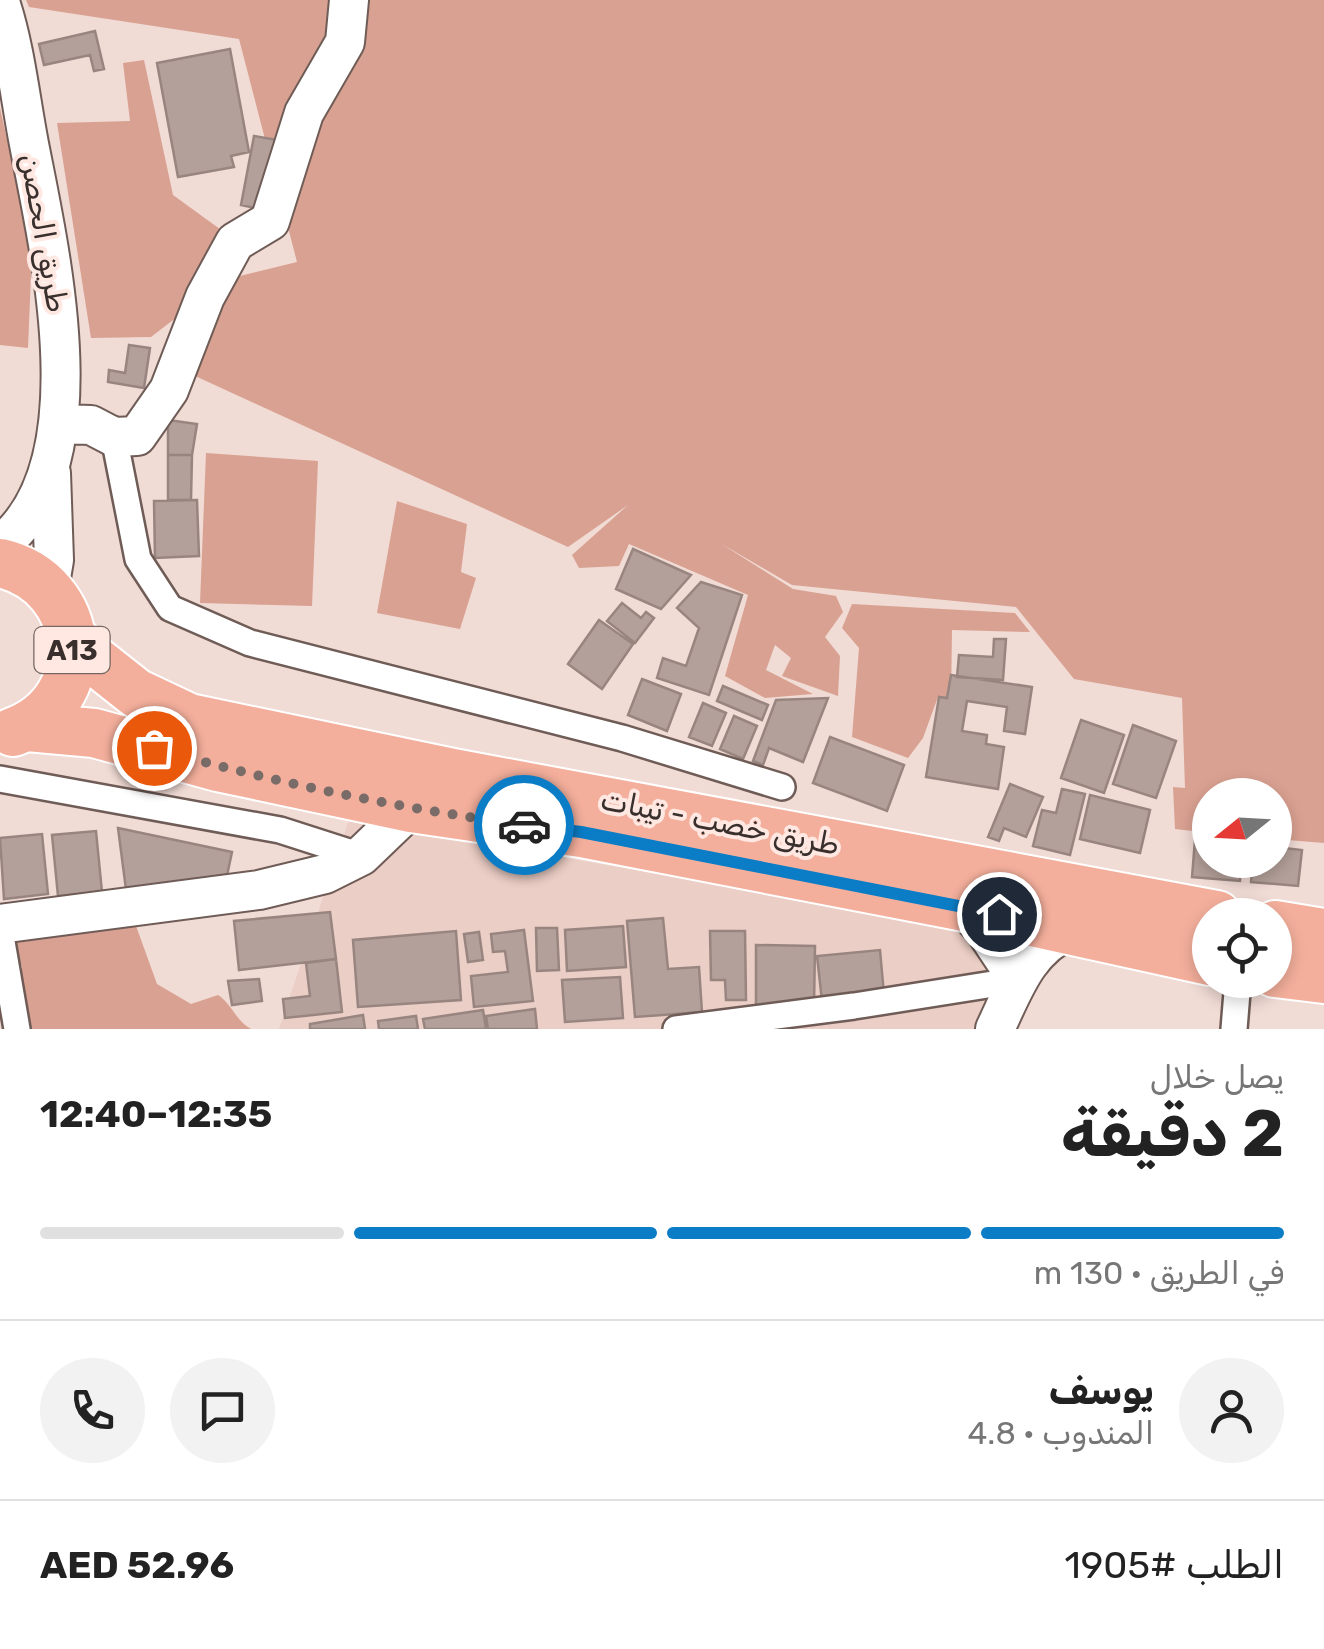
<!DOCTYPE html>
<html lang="ar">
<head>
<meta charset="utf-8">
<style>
  body { margin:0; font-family:Rubik,"Noto Naskh Arabic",sans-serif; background:#f2f2f2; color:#222; direction:rtl; height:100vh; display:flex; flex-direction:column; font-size:38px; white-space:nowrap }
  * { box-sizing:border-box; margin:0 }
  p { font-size:32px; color:#767676 }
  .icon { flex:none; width:55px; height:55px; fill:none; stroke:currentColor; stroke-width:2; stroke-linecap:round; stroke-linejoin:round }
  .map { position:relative; height:1029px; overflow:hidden; direction:ltr }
  .panel { display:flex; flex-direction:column; background:#fff; flex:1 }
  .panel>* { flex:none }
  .needle { width:65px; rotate:252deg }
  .buttons { position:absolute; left:1192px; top:778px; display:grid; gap:20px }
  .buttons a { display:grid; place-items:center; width:100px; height:100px; border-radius:50%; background:#fff; box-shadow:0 5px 15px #0003; font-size:50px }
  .pin { position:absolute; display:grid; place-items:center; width:85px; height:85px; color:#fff; margin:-42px; border:5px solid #fff; border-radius:50%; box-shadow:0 2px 10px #0007 }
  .courier { position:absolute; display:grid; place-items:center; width:100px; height:100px; margin:-50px; border:8px solid #0b7dc7; border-radius:50%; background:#fff; color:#222; box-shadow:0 2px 12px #0007 }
  .head em { font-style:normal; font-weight:700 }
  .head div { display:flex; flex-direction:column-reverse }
  .head { display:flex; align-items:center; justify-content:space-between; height:170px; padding:0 40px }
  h1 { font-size:65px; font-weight:700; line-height:75px }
  .bar { display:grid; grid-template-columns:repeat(4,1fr); gap:15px 10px; align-content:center; height:120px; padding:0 40px }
  .bar i { height:12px; border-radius:8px; background:#e0e0e0 }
  .bar .current { background:#0b7dc7 }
  .bar p { grid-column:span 4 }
  .line { display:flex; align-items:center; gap:25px; padding:0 40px; border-top:2px solid #e0e0e0 }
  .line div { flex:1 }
  .round { display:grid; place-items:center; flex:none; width:105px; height:105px; border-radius:52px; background:#f2f2f2 }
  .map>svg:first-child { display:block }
</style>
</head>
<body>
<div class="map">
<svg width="1324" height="1029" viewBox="0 0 1324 1029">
  <rect width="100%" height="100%" fill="#f1dbd5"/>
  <path fill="#ebcec5" d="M 349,820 L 1037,940 L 992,1029 L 279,1029 Z"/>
  <path fill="#d9a191" d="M 26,0 L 1324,0 L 1324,843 L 1275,839 L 1275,795 L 1210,795 L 1210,833 L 1175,829 L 1173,787 L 1185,788 L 1182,698 L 1074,679 L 1016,607 L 792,585 L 720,543 L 793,589 L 836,596 L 843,612 L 825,637 L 840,656 L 838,696 L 782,676 L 791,658 L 775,645 L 766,670 L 813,694 L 765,698 L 725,676 L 748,595 L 629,544 L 619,566 L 579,568 L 572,555 L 628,505 L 568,547 L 193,375 L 216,282 L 297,262 L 239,39 L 29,7 Z
    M 144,60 L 173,195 L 224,232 L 195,303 L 151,337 L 91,338 L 57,123 L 130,121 L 123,63 Z
    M 0,108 L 32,252 L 28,348 L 0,345 Z
    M 206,453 L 318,461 L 312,606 L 200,603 Z
    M 397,501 L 467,524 L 461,572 L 476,578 L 460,629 L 377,613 Z
    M 852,604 L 1015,613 L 1030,632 L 952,630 L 951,698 L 938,697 L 923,738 L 908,758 L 852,737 L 859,648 L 842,628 Z
    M 131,912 L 157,984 L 191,1004 L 218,995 C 232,1004 236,1021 251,1029 L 27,1029 L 21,998 L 22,967 L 7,929 Z"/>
  <path fill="#b4a09a" stroke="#998580" stroke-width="2.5" d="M 95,31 L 104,69 L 94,71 L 90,55 L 44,65 L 39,44 Z
    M 230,49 L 249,152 L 231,156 L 234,167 L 178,177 L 157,63 Z
    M 254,136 L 277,140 L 264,210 L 241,205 Z
    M 129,345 L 150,348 L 144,388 L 108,382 L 109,370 L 125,373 Z
    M 168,420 L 197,424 L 192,455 L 168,455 Z
    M 168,455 L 192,455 L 191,500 L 168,500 Z
    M 197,500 L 199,556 L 155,558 L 154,501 Z
    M 633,549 L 691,575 L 661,609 L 616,589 Z
    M 701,582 L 742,595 L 709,695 L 657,678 L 663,658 L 686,666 L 699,628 L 677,608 Z
    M 622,603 L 641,618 L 646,612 L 654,618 L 635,643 L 607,621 Z
    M 599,620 L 633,644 L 602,689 L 568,664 Z
    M 994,639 L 1006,639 L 1003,680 L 957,677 L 959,655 L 993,657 Z
    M 951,675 L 1032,687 L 1025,734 L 1004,731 L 1007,707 L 967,701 L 962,731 L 987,735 L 986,744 L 1004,747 L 998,789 L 926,777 L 939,697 L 947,698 Z
    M 642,679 L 681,694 L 667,731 L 628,715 Z
    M 723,686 L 768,705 L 762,720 L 717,701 Z
    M 828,698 L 803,762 L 769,748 L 763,765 L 753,761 L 776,700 Z
    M 703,703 L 726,713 L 712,746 L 689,737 Z
    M 734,716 L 757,726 L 743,759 L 720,749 Z
    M 1081,720 L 1124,735 L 1104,793 L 1061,778 Z
    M 1133,725 L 1176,741 L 1156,798 L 1113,784 Z
    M 830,737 L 904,765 L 887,811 L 813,783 Z
    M 1010,784 L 1043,797 L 1026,837 L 1004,828 L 999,841 L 988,837 Z
    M 1062,789 L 1085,794 L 1070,855 L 1033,846 L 1042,810 L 1056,813 Z
    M 1090,795 L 1150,810 L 1140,853 L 1080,839 Z
    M 118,828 L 232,852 L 225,885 L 127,897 Z
    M 96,831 L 102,892 L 58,896 L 52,835 Z
    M 42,834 L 48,894 L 4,899 L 0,838 Z
    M 1195,840 L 1210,842 L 1210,860 L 1241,860 L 1240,881 L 1192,877 Z
    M 1275,847 L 1302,850 L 1298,886 L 1251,882 L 1253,860 L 1275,860 Z
    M 330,912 L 336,959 L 239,970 L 234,921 Z
    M 663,918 L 668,969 L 699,967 L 702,1012 L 635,1017 L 627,921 Z
    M 623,926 L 626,967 L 567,971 L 565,930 Z
    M 536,928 L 557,928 L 559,970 L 537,971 Z
    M 524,930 L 533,1001 L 474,1007 L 471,976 L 508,972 L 505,951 L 493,952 L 491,934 Z
    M 456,931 L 461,1000 L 358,1007 L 353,940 Z
    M 710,931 L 745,931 L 746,1000 L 726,1000 L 725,980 L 711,980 Z
    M 479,932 L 483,960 L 468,962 L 464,934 Z
    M 756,945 L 815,946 L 814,1007 L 756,1006 Z
    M 880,950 L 884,995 L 822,1001 L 817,956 Z
    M 336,959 L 342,1012 L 285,1018 L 283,999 L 310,996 L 306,963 Z
    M 620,977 L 623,1018 L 565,1022 L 562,980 Z
    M 259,979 L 262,1001 L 232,1005 L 228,981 Z
    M 535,1009 L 537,1029 L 488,1029 L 486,1016 Z
    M 483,1010 L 486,1029 L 425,1029 L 423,1019 Z
    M 363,1015 L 365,1029 L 310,1029 L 310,1024 Z
    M 416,1016 L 418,1029 L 379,1029 L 378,1021 Z"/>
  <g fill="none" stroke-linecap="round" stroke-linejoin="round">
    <g stroke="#6f5c57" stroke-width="30">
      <path id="street" d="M 114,437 L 138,559 L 170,608 L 250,643 L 622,738 L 782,787
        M 0,779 L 280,830 L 361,856
        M 0,930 L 17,1029
        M 676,1029 L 854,1006 L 1018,980
        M 1234,1029 L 1238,980"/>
    </g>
    <g stroke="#6f5c57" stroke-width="42">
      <path id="secondary" d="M 0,2 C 15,47 20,97 29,144 C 50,252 101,467 0,545
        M 58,424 L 91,425 L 114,437 L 137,436 L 169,390 L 205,297 L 235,242 L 270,221 L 304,113 L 345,42 L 349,0
        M 49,590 L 54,560 L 51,473
        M 964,907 L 984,929 L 1018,980
        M 0,924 L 259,890 L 325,874 L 361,856 L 411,808
        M 995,1029 C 1014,989 1027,949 1069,930"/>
    </g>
    <g stroke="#fff" stroke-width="52">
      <path id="highway" d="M 0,563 C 88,583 99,701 13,732
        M 72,637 L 93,659 L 136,693 L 189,718 L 453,773 L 1217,915
        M 28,727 L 94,733 L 218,767 L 411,808 L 581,833 L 964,907 L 1210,961
        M 1275,925 L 1324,933
        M 1275,973 L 1324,979"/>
    </g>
    <use href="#street" stroke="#fff" stroke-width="25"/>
    <use href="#secondary" stroke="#fff" stroke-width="38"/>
    <use href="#highway" stroke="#f4af9c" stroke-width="48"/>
  </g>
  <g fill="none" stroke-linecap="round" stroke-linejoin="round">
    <path stroke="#796c68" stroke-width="10" stroke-dasharray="0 18" d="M 154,748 C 275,783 399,808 524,825"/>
    <path stroke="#0b7dc7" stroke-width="12" d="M 524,825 L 581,832 L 999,914"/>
  </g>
  <g text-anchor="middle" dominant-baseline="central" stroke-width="8" stroke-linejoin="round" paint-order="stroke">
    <rect fill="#ffe8e2" stroke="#746764" stroke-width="2.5" x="34.5" y="627" width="75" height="46" rx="8"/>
    <g font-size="28" font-weight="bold" fill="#39302e">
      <text x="72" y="650">A13</text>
    </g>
    <g font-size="30" fill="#39302e" stroke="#ffe8e2">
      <text transform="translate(44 233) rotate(80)">طريق الحصن</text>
      <text transform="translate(720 822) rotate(11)">طريق خصب - تيبات</text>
    </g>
  </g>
</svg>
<div class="buttons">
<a><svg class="needle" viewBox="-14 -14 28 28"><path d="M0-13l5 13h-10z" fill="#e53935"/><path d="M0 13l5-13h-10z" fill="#767676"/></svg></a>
<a><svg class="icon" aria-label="locate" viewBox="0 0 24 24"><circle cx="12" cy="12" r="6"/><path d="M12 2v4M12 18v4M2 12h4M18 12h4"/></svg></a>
</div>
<div class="pin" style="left:154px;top:748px;background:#ea580c"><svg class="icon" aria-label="bag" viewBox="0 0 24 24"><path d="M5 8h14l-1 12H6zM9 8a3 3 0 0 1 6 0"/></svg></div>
<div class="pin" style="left:999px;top:914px;background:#1f2937"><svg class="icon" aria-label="home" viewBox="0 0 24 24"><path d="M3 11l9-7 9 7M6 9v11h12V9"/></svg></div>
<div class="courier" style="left:524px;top:825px"><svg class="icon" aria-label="car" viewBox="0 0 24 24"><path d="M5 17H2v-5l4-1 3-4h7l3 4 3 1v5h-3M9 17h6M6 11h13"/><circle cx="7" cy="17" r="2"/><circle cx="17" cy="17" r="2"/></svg></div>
</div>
<section class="panel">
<div class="head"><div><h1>2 دقيقة</h1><p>يصل خلال</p></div><em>12:35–12:40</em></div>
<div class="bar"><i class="current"></i><i class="current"></i><i class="current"></i><i></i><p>في الطريق · 130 m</p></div>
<div class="line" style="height:180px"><a class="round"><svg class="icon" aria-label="person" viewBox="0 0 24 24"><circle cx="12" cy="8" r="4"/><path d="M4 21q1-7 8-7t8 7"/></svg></a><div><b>يوسف</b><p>المندوب · 4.8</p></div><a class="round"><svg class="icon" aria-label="chat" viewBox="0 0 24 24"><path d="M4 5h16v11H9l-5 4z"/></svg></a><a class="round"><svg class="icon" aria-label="phone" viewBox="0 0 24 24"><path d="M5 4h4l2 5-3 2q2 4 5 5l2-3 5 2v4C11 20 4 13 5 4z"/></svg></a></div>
<div class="line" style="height:130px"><div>الطلب #1905</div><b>AED 52.96</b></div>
</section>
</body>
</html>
